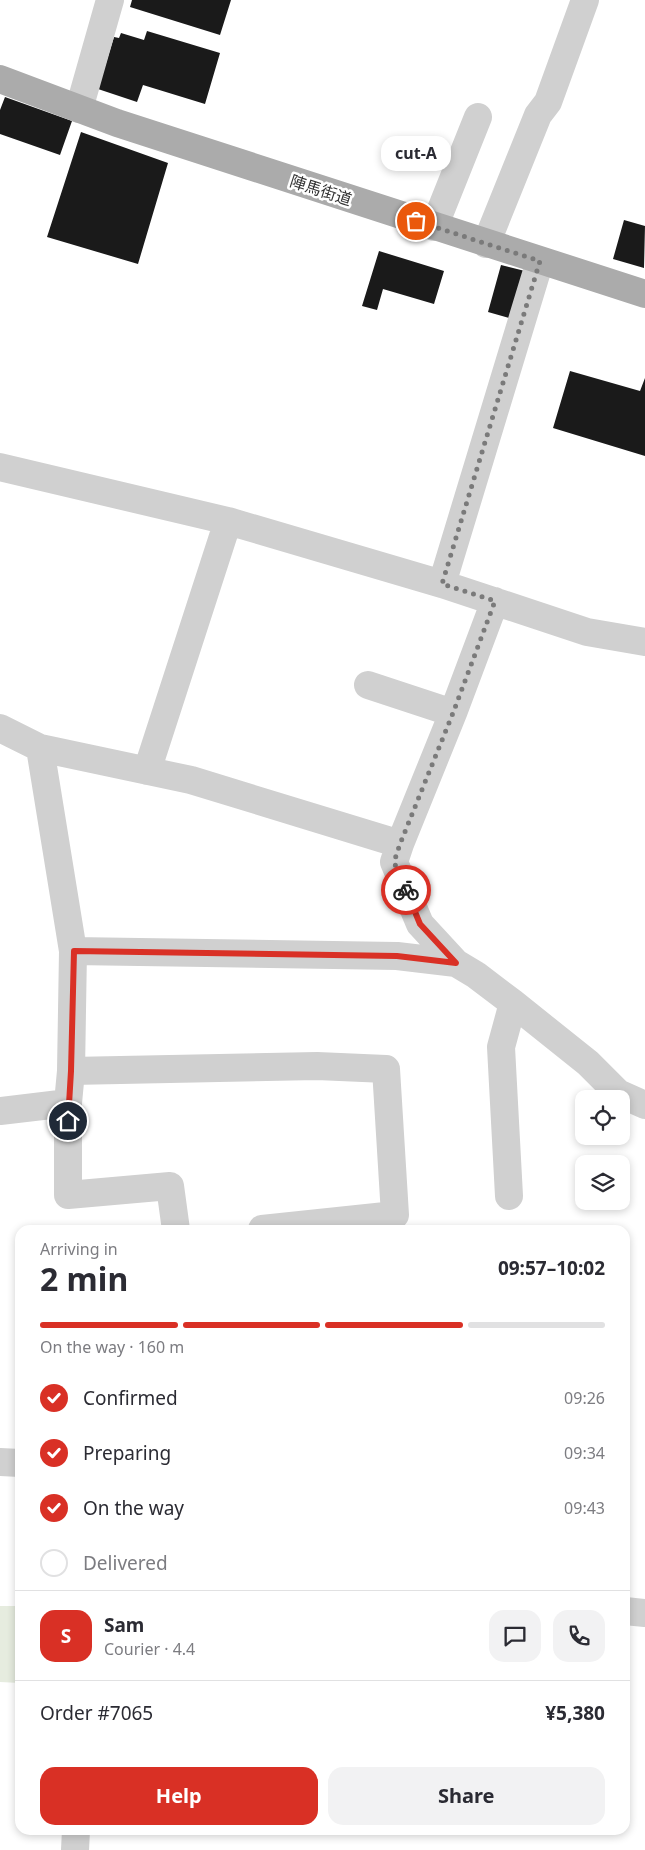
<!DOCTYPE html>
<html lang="en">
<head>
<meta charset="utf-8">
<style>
  body { margin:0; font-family:"Noto Sans","Noto Sans JP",sans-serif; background:#f2f2f3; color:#2b2b33; height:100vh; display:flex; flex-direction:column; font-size:19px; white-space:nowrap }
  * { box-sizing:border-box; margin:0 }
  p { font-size:16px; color:#7c7c81 }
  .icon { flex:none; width:28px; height:28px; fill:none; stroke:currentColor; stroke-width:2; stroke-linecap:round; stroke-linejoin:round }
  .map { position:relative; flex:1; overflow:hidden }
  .sheet { position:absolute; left:15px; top:1225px; width:615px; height:610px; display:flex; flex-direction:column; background:#fff; border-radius:15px; box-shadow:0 2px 8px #0003 }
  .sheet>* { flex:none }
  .tools { position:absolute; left:575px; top:1090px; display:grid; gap:10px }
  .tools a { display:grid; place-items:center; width:55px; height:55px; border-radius:10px; background:#fff; box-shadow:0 2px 8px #0003; font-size:25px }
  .pin { position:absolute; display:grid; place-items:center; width:42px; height:42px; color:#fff; margin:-21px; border:2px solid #fff; border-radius:50%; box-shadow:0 1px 5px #0007 }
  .courier { position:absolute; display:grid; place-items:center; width:50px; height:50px; margin:-25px; border:4px solid #d93025; border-radius:50%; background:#fff; color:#222; box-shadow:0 1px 6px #0007 }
  .bubble { position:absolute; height:35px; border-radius:15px; background:#fff; box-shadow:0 2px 8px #0003; font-size:16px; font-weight:700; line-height:35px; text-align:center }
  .head em { font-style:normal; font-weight:700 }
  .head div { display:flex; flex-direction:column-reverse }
  .head { display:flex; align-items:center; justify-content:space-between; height:85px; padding:0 25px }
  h1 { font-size:32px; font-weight:700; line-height:38px }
  .bar { display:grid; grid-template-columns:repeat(4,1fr); gap:8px 5px; align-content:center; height:60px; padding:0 25px }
  .bar i { height:6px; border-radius:4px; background:#e1e1e2 }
  .bar .selected { background:#d93025 }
  .bar p { grid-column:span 4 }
  .line { display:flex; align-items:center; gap:12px; padding:0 25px; border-top:1px solid #e1e1e2 }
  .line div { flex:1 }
  .round { display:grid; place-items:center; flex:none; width:52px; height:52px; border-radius:15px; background:#f2f2f3 }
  ol { padding:0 25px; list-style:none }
  li { display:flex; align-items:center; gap:15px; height:55px }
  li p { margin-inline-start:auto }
  li .icon { padding:5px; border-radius:50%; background:#d93025; color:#fff; stroke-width:4 }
  li:last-child { color:#7c7c81 }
  li i { width:28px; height:28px; border:2px solid #e1e1e2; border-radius:50% }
  .button { display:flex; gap:10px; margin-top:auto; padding:10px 25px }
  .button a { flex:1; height:58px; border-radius:15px; background:#d93025; color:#fff; font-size:20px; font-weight:700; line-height:58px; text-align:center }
  .button a+a { background:#f2f2f3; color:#2b2b33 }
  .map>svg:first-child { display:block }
</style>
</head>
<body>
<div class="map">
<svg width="645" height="1850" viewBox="0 0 645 1850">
  <rect width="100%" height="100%" fill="#fff"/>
  <path fill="#e6ecdf" d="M 0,1606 L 20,1606 L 20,1683 L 0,1682 Z"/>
  <path fill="#1a1a1a" d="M 132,0 L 231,0 L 220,35 L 130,7 Z
    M 147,31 L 220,53 L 205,104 L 143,85 L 137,102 L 98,89 L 114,37 L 119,38 L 121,33 L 144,40 Z
    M 5,97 L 72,121 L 60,155 L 0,134 L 0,110 Z
    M 81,132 L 168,163 L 138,264 L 47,237 Z
    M 624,220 L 645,226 L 644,268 L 613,259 Z
    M 379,251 L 444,271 L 434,304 L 383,289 L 377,310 L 362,306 Z
    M 501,265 L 529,272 L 516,320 L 488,312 Z
    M 570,371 L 640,391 L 645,378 L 645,456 L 553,428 Z"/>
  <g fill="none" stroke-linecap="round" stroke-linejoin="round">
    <path stroke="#d0d0d0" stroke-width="28" d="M 79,109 L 110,0
      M 434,227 L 478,117
      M 486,244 L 538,115 L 548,102 L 585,0
      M 0,467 L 228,521 L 442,584 L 587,632 L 645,642
      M 442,584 L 540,261
      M 368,685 L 453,713
      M 0,728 L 40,748 L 73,951 L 71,1071 L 68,1103 L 68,1195 L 170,1186 L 176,1230
      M 40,748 L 191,780 L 400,844
      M 147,771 L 228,521
      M 73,951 L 397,956 L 456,963 L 476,975 L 513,1003 L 588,1063 L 618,1093 L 645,1105
      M 456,963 L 420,924 L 394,862 L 400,844 L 453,713 L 495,601
      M 71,1071 L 317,1066 L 386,1069 L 395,1215 L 262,1229
      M 0,1111 L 68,1103
      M 509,1196 L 501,1047 L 513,1003
      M 0,1462 L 20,1463
      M 625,1611 L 645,1613
      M 75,1850 L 76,1830"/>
    <path stroke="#ababab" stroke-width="28" d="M 0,79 L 117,123 L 645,294"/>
  </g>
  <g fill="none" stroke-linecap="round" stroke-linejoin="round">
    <path stroke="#7a7a7a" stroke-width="5" stroke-dasharray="0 9" d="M 406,890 L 394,862 L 400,844 L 453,713 L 495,601 L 442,584 L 540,261 L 416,221"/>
    <path stroke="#d93025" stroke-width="6" d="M 68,1121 L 71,1071 L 74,951 L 397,956 L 456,963 L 420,924 L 406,890"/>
  </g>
  <g text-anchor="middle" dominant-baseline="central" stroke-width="5" stroke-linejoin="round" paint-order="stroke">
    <g font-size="16" fill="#333" stroke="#fff">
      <text transform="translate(321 190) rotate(18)">陣馬街道</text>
    </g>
  </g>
</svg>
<div class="tools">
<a><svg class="icon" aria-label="locate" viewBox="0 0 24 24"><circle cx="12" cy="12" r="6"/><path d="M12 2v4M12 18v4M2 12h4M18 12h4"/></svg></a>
<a><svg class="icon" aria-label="layers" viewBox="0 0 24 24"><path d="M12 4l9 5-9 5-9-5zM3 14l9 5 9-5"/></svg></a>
</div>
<div class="pin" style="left:416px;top:221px;background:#ea580c"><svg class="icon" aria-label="bag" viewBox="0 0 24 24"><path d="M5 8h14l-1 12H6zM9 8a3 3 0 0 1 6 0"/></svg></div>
<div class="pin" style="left:68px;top:1121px;background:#1f2937"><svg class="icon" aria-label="home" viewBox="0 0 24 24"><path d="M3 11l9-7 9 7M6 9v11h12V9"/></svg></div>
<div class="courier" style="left:406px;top:890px"><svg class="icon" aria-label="bike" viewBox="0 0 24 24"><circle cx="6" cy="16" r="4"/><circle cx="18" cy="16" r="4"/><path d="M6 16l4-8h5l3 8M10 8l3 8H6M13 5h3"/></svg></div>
<div class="bubble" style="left:381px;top:136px;width:70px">cut-A</div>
<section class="sheet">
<div class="head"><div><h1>2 min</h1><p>Arriving in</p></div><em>09:57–10:02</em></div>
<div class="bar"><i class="selected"></i><i class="selected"></i><i class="selected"></i><i></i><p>On the way · 160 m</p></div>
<ol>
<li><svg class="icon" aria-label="check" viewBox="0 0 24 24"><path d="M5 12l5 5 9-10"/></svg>Confirmed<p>09:26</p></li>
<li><svg class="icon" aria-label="check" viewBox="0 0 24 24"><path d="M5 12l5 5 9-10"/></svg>Preparing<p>09:34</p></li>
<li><svg class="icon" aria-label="check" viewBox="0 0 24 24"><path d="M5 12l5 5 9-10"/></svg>On the way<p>09:43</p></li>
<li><i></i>Delivered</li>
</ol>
<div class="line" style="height:90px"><b class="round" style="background:#d93025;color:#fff">S</b><div><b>Sam</b><p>Courier · 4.4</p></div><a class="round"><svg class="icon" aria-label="chat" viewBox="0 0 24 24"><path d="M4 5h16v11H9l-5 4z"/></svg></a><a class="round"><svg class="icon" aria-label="phone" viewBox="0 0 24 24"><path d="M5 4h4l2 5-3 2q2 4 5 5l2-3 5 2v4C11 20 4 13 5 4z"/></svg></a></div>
<div class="line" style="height:65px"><div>Order #7065</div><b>¥5,380</b></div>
<div class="button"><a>Help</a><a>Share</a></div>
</section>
</div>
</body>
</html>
